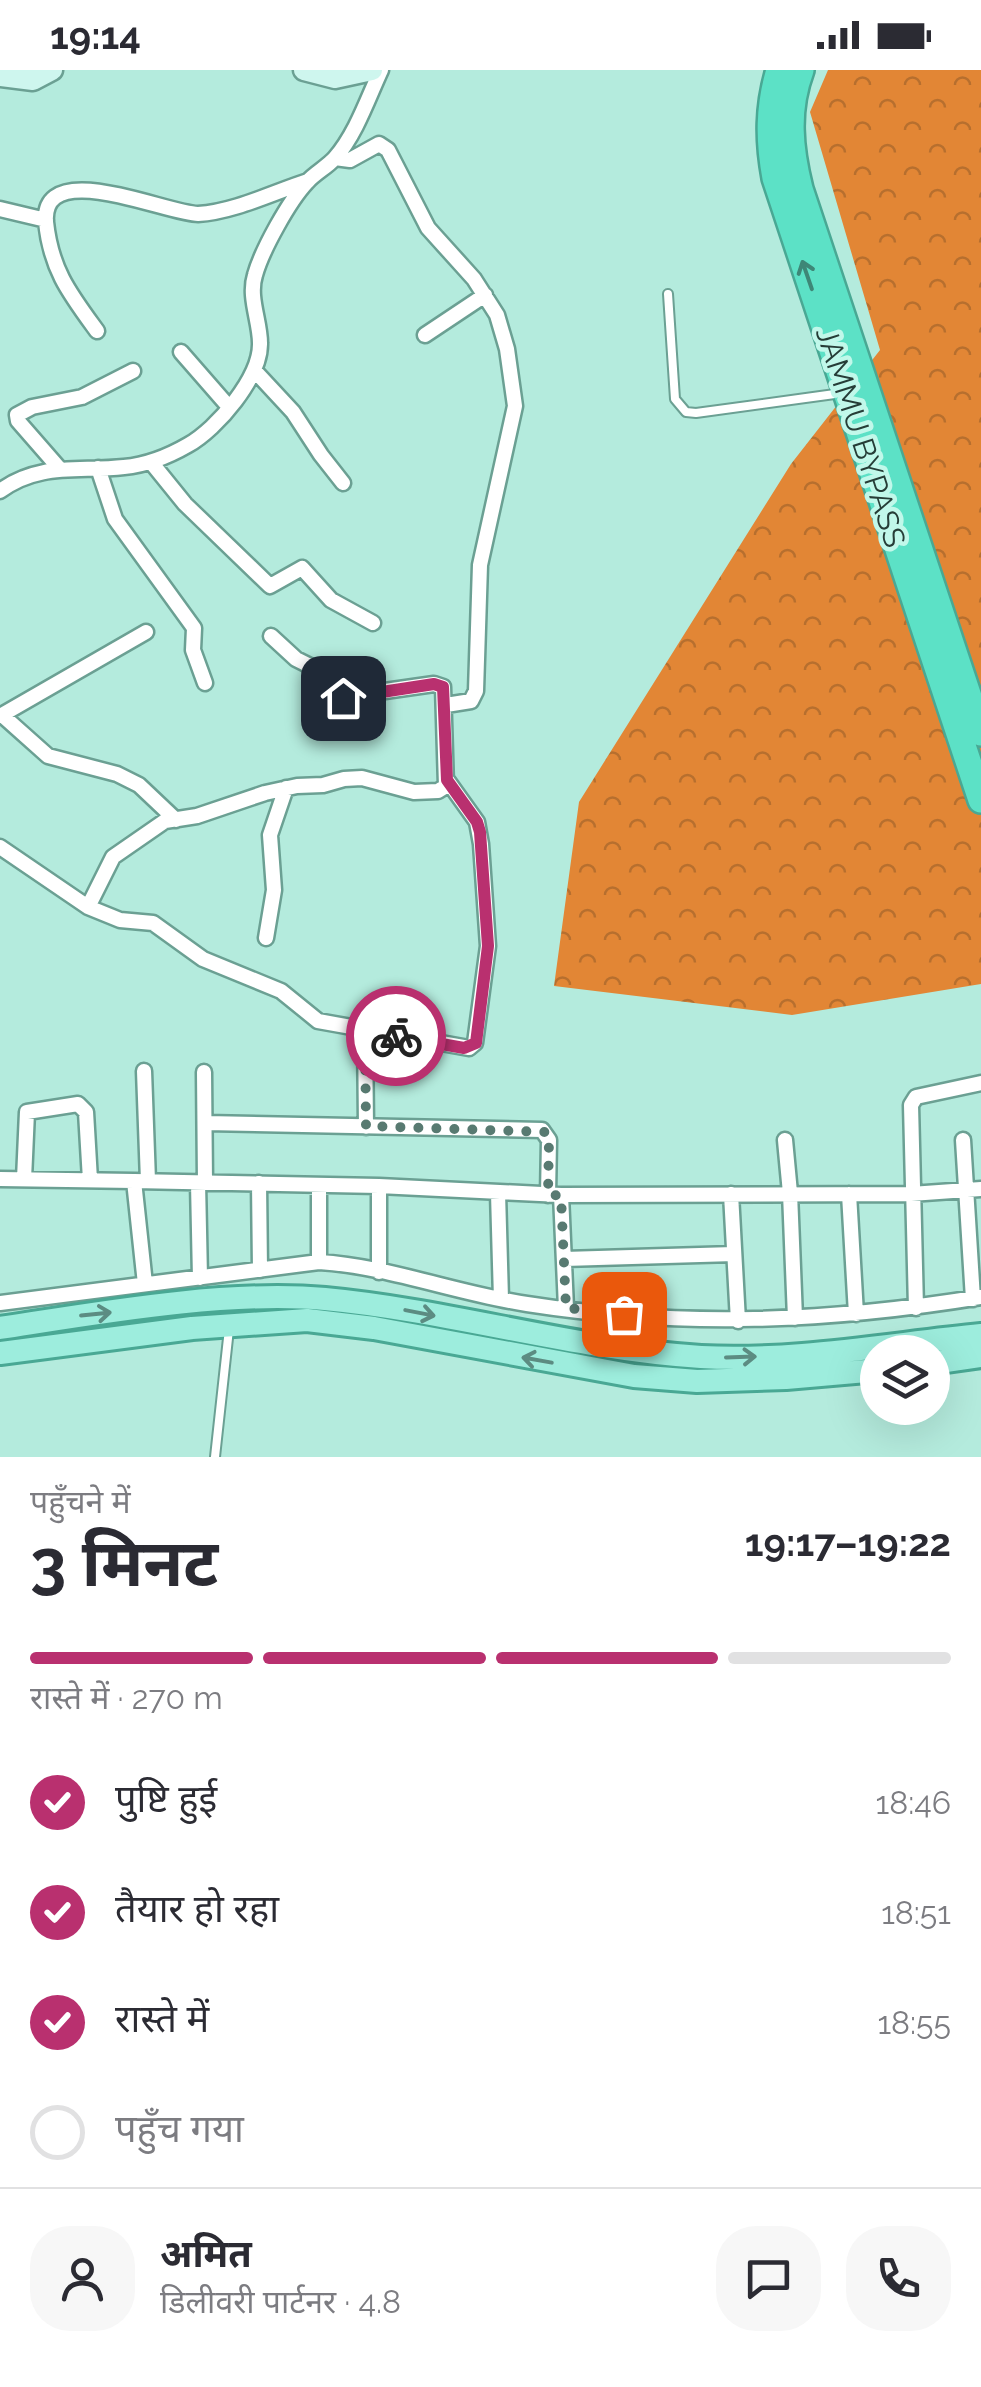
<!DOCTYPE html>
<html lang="hi">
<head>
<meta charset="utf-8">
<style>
  body { margin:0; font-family:Raleway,"Noto Sans Devanagari",sans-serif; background:#f7f7f7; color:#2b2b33; height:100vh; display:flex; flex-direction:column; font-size:38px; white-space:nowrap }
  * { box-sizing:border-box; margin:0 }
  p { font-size:32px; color:#7c7c81 }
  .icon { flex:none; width:55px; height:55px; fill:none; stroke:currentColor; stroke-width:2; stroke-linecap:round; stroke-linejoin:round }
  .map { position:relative; height:1387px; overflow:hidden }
  .drawer { display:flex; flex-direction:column; background:#fff; flex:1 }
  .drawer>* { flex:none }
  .buttons { position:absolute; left:860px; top:1265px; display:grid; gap:20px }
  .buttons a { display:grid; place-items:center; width:90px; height:90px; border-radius:50%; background:#fff; box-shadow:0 10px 40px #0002; font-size:50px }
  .pin { position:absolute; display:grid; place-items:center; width:85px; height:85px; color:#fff; margin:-42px; border-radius:20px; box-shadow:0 5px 15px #0006 }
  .courier { position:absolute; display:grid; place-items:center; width:100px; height:100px; margin:-50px; border:8px solid #b9306f; border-radius:50%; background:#fff; color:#222; box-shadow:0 2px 12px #0007 }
  .overview em { font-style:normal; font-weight:700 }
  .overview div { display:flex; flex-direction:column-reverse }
  .overview { display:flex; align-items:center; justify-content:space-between; height:170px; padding:0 30px }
  h1 { font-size:65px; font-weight:700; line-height:75px }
  .bar { display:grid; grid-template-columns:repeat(4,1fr); gap:15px 10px; align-content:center; height:120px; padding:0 30px }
  .bar i { height:12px; border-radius:8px; background:#e1e1e2 }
  .bar .active { background:#b9306f }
  .bar p { grid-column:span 4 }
  .line { display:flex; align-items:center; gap:25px; padding:0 30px; border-top:2px solid #e1e1e2 }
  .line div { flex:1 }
  .round { display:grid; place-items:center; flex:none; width:105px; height:105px; border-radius:40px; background:#f7f7f7 }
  ol { padding:0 30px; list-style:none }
  li { display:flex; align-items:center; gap:30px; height:110px }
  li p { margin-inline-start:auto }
  li .icon { padding:10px; border-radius:50%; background:#b9306f; color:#fff; stroke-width:4 }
  li:last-child { color:#7c7c81 }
  li i { width:55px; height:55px; border:5px solid #e1e1e2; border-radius:50% }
  .status { display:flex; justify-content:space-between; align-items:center; height:70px; padding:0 50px; background:#fff; direction:ltr }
  .status svg { height:28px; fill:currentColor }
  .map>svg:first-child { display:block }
</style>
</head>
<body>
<div class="status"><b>19:14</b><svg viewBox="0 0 49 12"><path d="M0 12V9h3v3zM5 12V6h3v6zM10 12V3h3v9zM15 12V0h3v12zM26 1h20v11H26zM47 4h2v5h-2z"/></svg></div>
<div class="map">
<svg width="981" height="1387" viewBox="0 0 981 1387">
  <defs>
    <pattern id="forest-crowns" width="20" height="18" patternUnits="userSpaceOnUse" patternTransform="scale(2.5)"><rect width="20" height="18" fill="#e28635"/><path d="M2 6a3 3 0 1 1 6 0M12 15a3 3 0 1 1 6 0" fill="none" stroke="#b76f2e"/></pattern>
  </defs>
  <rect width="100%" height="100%" fill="#b4ebdd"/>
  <path fill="url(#forest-crowns)" d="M 828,0 L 981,0 L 981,914 L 792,945 L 554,916 L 579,732 L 791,394 L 880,280 L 810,42 Z"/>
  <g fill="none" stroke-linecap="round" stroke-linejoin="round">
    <g stroke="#6ba093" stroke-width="12">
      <path id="lane" d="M 668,224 L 675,329 L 686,342 L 696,343 L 842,323
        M 215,1387 L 229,1259"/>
    </g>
    <g stroke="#6ba093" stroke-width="19">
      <path id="street" d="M 335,88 L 350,90 L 379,74 L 388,80 L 428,158 L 474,209 L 497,245 L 507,279 L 515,336 L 480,495 L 476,621 L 471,631 L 446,635
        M 0,139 L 46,150
        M 97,261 C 70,224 51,200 46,152 C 41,86 167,144 198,144 C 234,142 274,122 308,111
        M 425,265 L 485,225
        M 181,282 L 229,337
        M 254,300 L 293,342 L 321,385 L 343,413
        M 151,392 L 185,434 L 270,516 L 302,498 L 331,530 L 373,553
        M 59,398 L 18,351 L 17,345 L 32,337 L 82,327 L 133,301
        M 98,398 L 115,449 L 194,558 L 193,580 L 205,613
        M 0,421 C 39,392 79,402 124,397 C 146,395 169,386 188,375 C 217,359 261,307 260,273 C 260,251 248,227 255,205 C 262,180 289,131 307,112 C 315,103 327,97 335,88 C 356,64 368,28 381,0
        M 2,645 L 48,686 L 117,704 L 139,715 L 176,750
        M 0,646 L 146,562
        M 0,777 L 88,837 L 120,850 L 153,853 L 203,889 L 281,921 L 318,951 L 469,978 L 475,973 L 488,876 L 481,774 L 477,752 L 447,710
        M 88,837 L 113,787 L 165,751 L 197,746 L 265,723 L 297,716 L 323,715 L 344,709 L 362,708 L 414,722 L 438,721 L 446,716 L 443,617 L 434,614 L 343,627 L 330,619 L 318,600 L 296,589 L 271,566
        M 266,868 L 274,820 L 270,765 L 286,718
        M 365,960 L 366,1057
        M 144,1001 L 148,1111
        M 204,1002 L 205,1113
        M 206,1053 L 542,1060 L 549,1070 L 548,1125
        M 785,1070 L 790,1123 L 795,1248
        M 963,1070 L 973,1229
        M 0,1109 L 134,1111 L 145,1214
        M 24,1109 L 27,1042 L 78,1034 L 86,1042 L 90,1110
        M 134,1111 L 379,1116 L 561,1125 L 566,1238
        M 198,1113 L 200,1208
        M 259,1113 L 260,1200
        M 319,1115 L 319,1192
        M 498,1123 L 501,1229
        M 731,1124 L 738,1251
        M 849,1124 L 856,1244
        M 561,1125 L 911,1124 L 981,1119
        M 564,1189 L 734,1184
        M 379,1202 L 379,1116
        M 0,1233 L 319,1192 C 387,1196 459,1224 527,1234 C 681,1258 828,1252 981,1227
        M 916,1238 L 911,1035 L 916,1027 L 981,1013"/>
    </g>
    <g stroke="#6ba093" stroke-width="25">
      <path id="secondary" d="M 304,0 L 335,8 L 372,0
        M 0,6 L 33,10 L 52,0"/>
    </g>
    <g stroke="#49a894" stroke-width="28">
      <path id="primary" d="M 0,1258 C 98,1243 227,1220 325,1229 C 452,1241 573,1279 701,1287 C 794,1292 889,1274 981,1265
        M 0,1283 L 192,1258 L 307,1250 L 374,1258 L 634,1306 L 697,1311 L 786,1308 L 878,1300
        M 932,1293 L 981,1286"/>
    </g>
    <g stroke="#49a894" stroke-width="30">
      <path id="highway" d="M 779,0 C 768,37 768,70 775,108 L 981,730
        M 801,0 C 786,40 790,79 800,119 L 981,663"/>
    </g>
    <use href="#lane" stroke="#fff" stroke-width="8"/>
    <use href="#street" stroke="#fff" stroke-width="14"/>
    <use href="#secondary" stroke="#cef6ee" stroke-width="20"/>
    <use href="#primary" stroke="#9deddd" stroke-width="22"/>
    <use href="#highway" stroke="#5ce1c6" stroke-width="25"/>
  </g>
  <defs><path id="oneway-shaft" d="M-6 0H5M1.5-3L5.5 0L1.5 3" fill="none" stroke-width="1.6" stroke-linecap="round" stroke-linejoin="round" transform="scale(2.5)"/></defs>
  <use stroke="#3e8777" href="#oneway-shaft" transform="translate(807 205) rotate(-109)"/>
  <g stroke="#5c8c82">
    <use href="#oneway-shaft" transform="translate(420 1243) rotate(11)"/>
    <use href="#oneway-shaft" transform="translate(96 1244) rotate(-6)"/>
    <use href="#oneway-shaft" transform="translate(741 1287) rotate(-2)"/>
    <use href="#oneway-shaft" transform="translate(537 1290) rotate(-170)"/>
  </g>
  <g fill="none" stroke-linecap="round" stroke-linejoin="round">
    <path stroke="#587a71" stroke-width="10" stroke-dasharray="0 18" d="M 396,966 L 365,960 L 366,1056 L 546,1062 L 549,1070 L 548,1124 L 561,1126 L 566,1238 L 624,1244"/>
    <path stroke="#b9306f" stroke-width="12" d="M 343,628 L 434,614 L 443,617 L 447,710 L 477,752 L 480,762 L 488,876 L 476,973 L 464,978 L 396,966"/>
  </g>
  <g text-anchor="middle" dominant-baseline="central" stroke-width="9" stroke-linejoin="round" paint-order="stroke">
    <g font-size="30" fill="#263d37" stroke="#c1f8ea">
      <text transform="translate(861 367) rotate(72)">JAMMU BYPASS</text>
    </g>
  </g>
</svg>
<div class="buttons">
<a><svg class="icon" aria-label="layers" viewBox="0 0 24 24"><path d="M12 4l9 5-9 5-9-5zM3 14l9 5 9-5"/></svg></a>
</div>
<div class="pin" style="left:624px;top:1244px;background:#ea580c"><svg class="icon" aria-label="bag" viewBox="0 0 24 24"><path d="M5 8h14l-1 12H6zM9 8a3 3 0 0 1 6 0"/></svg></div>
<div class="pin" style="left:343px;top:628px;background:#1f2937"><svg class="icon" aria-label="home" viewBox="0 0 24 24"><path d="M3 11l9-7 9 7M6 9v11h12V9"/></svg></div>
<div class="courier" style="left:396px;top:966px"><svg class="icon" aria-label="bike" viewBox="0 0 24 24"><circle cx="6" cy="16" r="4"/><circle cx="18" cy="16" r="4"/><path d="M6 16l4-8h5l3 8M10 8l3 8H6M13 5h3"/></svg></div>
</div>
<section class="drawer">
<div class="overview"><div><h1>3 मिनट</h1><p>पहुँचने में</p></div><em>19:17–19:22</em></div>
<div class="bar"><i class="active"></i><i class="active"></i><i class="active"></i><i></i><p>रास्ते में · 270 m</p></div>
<ol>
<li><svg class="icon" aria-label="check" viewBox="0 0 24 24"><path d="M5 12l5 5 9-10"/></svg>पुष्टि हुई<p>18:46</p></li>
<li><svg class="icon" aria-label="check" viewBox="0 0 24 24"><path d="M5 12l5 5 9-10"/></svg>तैयार हो रहा<p>18:51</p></li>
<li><svg class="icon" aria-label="check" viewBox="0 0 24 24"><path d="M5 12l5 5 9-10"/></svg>रास्ते में<p>18:55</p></li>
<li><i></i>पहुँच गया</li>
</ol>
<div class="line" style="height:180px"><a class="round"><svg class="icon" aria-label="person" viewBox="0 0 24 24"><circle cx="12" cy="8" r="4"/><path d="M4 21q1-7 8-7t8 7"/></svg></a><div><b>अमित</b><p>डिलीवरी पार्टनर · 4.8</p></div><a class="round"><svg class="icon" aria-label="chat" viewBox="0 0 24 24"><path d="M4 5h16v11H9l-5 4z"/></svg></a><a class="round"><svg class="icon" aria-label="phone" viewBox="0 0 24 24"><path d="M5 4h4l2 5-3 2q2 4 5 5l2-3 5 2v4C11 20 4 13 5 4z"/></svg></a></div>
</section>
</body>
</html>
